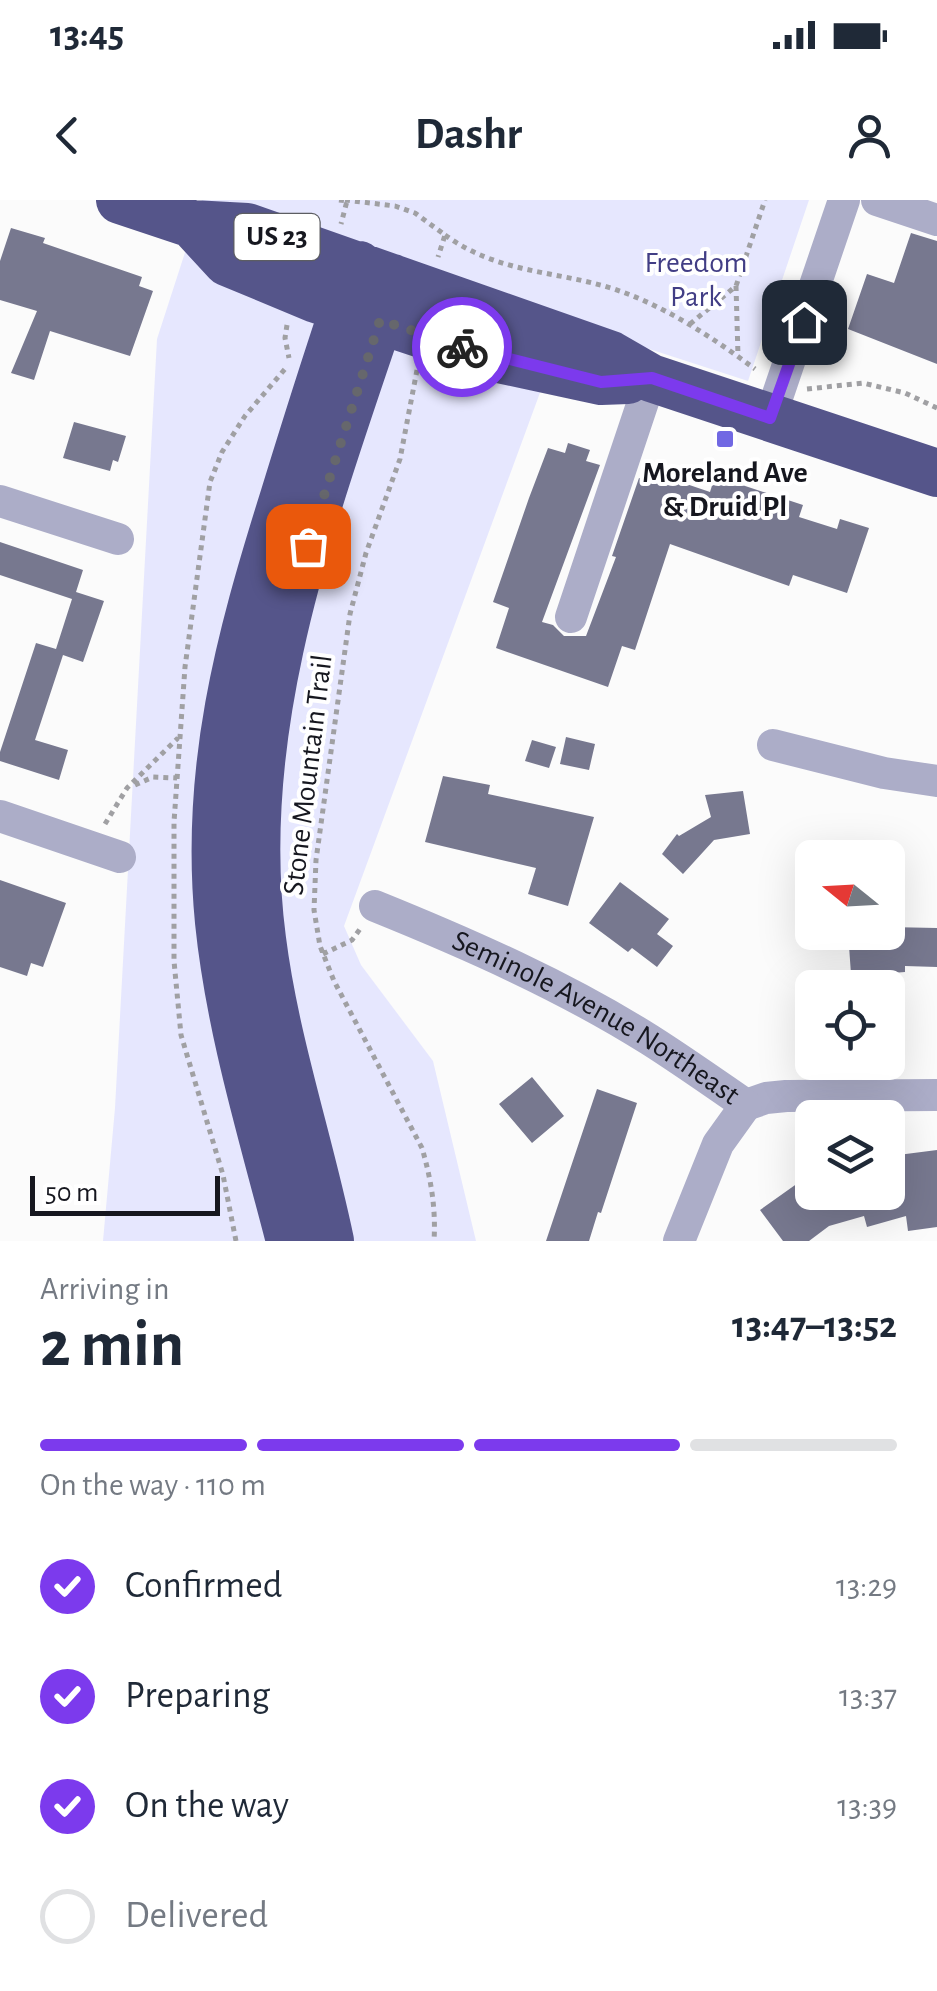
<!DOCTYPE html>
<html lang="en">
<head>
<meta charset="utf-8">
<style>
  body { margin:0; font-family:"Alegreya Sans",sans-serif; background:#f6f6f7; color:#1f2937; height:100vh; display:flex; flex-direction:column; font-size:38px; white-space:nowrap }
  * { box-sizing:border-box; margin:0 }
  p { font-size:32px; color:#747a83 }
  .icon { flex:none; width:55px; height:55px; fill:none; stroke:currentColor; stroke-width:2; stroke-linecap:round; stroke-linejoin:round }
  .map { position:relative; height:1041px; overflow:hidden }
  .drawer { display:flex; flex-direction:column; background:#fff; flex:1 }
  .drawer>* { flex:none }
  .needle { width:65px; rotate:288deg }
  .tools { position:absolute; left:795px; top:640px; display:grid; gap:20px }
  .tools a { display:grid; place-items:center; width:110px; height:110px; border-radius:15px; background:#fff; box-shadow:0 10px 40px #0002; font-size:50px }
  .scale { position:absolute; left:30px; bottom:25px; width:190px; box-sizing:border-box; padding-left:10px; border:5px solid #16171f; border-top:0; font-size:28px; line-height:35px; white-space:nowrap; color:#16171f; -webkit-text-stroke:8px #fff; paint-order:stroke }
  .pin { position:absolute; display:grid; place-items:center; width:85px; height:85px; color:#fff; margin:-42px; border-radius:20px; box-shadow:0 5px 15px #0006 }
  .courier { position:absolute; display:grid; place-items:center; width:100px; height:100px; margin:-50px; border:8px solid #7c3aed; border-radius:50%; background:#fff; color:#222; box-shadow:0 2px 12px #0007 }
  .headline em { font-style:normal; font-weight:700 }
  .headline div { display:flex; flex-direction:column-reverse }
  .headline { display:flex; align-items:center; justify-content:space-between; height:170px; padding:0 40px }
  h1 { font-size:65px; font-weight:700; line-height:75px }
  .bar { display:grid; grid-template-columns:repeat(4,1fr); gap:15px 10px; align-content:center; height:120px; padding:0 40px }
  .bar i { height:12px; border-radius:8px; background:#e0e1e3 }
  .bar .current { background:#7c3aed }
  .bar p { grid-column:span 4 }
  ol { padding:0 40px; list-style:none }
  li { display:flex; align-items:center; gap:30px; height:110px }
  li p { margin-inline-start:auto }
  li .icon { padding:10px; border-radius:50%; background:#7c3aed; color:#fff; stroke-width:4 }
  li:last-child { color:#747a83 }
  li i { width:55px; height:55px; border:5px solid #e0e1e3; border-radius:50% }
  .status { display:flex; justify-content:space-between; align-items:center; height:70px; padding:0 50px; background:#fff; direction:ltr }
  .status svg { height:28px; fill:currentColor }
  header { display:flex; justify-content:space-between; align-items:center; height:130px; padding:0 40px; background:#fff; font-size:45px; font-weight:700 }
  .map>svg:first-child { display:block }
</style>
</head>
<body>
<div class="status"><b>13:45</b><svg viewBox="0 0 49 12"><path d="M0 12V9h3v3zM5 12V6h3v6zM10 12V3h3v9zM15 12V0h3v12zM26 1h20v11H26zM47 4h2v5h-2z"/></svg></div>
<header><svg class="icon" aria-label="back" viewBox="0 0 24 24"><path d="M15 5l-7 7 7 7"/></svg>Dashr<svg class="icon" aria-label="person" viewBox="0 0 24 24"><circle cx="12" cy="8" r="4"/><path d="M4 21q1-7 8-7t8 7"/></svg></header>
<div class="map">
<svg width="937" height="1041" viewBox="0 0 937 1041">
  <rect width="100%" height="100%" fill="#fbfbfb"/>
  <path fill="#e6e7fe" d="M 202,0 L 809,0 L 748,181 L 566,122 L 344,726 L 361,765 L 433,861 L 476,1041 L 103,1041 L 115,908 L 157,139 Z"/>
  <path fill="#77788f" d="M 11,28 L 45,38 L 43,43 L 142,77 L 139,86 L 153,91 L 130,156 L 50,131 L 34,180 L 11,173 L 37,111 L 0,100 L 0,61 Z
    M 911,33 L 937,41 L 937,164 L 848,129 L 867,74 L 894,83 Z
    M 74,222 L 126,236 L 118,262 L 113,260 L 110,271 L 63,258 Z
    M 568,243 L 590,250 L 586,261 L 600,265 L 542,422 L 553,425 L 564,436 L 586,436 L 616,357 L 612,356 L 639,278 L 650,282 L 654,273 L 710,292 L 715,276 L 803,305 L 799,317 L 837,329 L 840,319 L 869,328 L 847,393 L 793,375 L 789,386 L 670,344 L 635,450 L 622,446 L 608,487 L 496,448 L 509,408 L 493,402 L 529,298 L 548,248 L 565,253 Z
    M 0,342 L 83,370 L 76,392 L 104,401 L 83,462 L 63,455 L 35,540 L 68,550 L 59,580 L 0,561 L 0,552 L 36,443 L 56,449 L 72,399 L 0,375 Z
    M 566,537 L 595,544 L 589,570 L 560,564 Z
    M 532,540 L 556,547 L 549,568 L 525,561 Z
    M 443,576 L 490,585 L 488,594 L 594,617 L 568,706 L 528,694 L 536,668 L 425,642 Z
    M 743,591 L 750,634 L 714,640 L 683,674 L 662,654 L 677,634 L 679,636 L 711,617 L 705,595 Z
    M 0,680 L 66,703 L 43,767 L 31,763 L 27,776 L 0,767 Z
    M 620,682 L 669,719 L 657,734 L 673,746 L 657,767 L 632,748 L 628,752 L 589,723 Z
    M 888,727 L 937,728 L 937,767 L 905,766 L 905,772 L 892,773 L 892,779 L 865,780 L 865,773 L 851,774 L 848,732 L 888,732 Z
    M 532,877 L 564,916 L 532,943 L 499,904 Z
    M 597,889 L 637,903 L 601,1013 L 598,1012 L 589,1041 L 546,1041 Z
    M 937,950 L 937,1027 L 908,1031 L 906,1016 L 867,1027 L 864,1016 L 829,1026 L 809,1041 L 783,1041 L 760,1010 L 805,978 L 812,992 L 903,992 L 898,955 Z"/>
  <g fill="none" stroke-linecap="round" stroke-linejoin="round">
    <path stroke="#a0a0a3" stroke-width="5" stroke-dasharray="5 5" stroke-linecap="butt" d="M 339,0 L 347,1 L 341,24
      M 345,0 L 395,6 L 415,13 L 445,35 L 438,57
      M 445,35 C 499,74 554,70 614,89 C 665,106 712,137 755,169
      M 736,86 L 738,156
      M 690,124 L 736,86 L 765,0
      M 287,125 L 285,138 L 289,158
      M 417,170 L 400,259 L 366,353 L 350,414 L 316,660 L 314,710 L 320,746 L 334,781 L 422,948 C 431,979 436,1008 434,1041
      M 807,189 L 863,183 L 905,193 L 937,208
      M 135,585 L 153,577 L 177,578
      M 105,624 L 127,588 L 178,538
      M 323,754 L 352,740 L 360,729
      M 236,1041 L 223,975 L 181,835 L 174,761 L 174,622 L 185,467 L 210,282 L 222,252 L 245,216 L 285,169"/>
    <g stroke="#acadc8" stroke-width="32">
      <path d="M 877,0 L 937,20"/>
      <path d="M 770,218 L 844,0"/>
      <path d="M 0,301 L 118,339"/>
      <path d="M 571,417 L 651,178"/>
      <path d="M 773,545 L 884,573 L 937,581"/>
      <path d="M 0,616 L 120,657"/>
      <path id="s1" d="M 375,706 C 469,744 564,786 650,840 C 683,861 714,883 746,905"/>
      <path d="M 746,905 L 766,898 L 786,896 L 937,895"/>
      <path d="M 679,1041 L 718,944 L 746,905"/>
    </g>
    <path stroke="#55558a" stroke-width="48" d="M 120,0 L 192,24 L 247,27 L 611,155 L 651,178 L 937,273
      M 192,24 L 227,62 L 316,99 L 494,158 L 601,181 L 628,180
      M 290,1041 C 263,936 230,830 219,722 C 204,570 239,440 284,297 C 308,219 332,142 359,65
      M 330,1041 C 309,940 275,842 262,739 C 232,512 324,290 393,78"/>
  </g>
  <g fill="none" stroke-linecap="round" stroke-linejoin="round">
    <path stroke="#66676c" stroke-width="10" stroke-dasharray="0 18" d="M 308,346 L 380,120 L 462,147"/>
    <path stroke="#7c3aed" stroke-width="12" d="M 462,147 L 601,182 L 652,178 L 770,218 L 804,122"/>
  </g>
  <rect fill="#7168e3" stroke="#fff" stroke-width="4" x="715" y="229" width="20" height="20" rx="5"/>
  <g text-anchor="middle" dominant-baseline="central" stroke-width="8" stroke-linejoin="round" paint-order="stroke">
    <rect fill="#fff" stroke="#5c5d62" stroke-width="2.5" x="234.5" y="14" width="85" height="46" rx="8"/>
    <g font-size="28" font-weight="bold" fill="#16171f">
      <text x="277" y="37">US 23</text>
    </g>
    <g font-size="30" fill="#423e85" stroke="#fff">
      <text x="696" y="63">Freedom<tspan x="696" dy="34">Park</tspan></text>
    </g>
    <g font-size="30" font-weight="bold" fill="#16171f" stroke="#fff">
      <text x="725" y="273">Moreland Ave<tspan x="725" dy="34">&amp; Druid Pl</tspan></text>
    </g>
    <g font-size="30" fill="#16171f" stroke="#fff">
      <text transform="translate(308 575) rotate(-83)">Stone Mountain Trail</text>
      <text stroke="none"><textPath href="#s1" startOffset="248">Seminole Avenue Northeast</textPath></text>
    </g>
  </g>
</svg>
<div class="tools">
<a><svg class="needle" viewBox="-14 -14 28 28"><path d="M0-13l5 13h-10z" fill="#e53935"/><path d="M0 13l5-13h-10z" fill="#747a83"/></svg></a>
<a><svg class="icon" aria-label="locate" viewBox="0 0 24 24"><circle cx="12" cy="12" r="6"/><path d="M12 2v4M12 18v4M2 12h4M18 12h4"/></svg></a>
<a><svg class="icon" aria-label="layers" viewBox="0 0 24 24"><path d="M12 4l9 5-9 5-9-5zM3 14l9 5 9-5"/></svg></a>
</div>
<div class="scale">50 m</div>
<div class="pin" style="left:308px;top:346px;background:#ea580c"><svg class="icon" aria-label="bag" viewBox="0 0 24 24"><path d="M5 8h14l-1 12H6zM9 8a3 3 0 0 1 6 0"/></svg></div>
<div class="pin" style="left:804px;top:122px;background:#1f2937"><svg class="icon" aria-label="home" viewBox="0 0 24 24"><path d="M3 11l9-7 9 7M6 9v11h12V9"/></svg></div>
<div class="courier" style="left:462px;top:147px"><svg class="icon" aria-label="bike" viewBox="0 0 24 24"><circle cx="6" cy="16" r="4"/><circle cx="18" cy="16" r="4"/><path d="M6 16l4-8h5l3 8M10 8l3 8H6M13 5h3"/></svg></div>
</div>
<section class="drawer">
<div class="headline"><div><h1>2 min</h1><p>Arriving in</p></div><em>13:47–13:52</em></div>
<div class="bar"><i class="current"></i><i class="current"></i><i class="current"></i><i></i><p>On the way · 110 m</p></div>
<ol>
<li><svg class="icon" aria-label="check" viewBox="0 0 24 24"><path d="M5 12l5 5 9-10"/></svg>Confirmed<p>13:29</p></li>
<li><svg class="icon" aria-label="check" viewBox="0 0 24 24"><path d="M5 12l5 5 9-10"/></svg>Preparing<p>13:37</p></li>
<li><svg class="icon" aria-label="check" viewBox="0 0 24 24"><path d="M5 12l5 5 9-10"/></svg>On the way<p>13:39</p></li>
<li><i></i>Delivered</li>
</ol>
</section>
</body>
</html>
